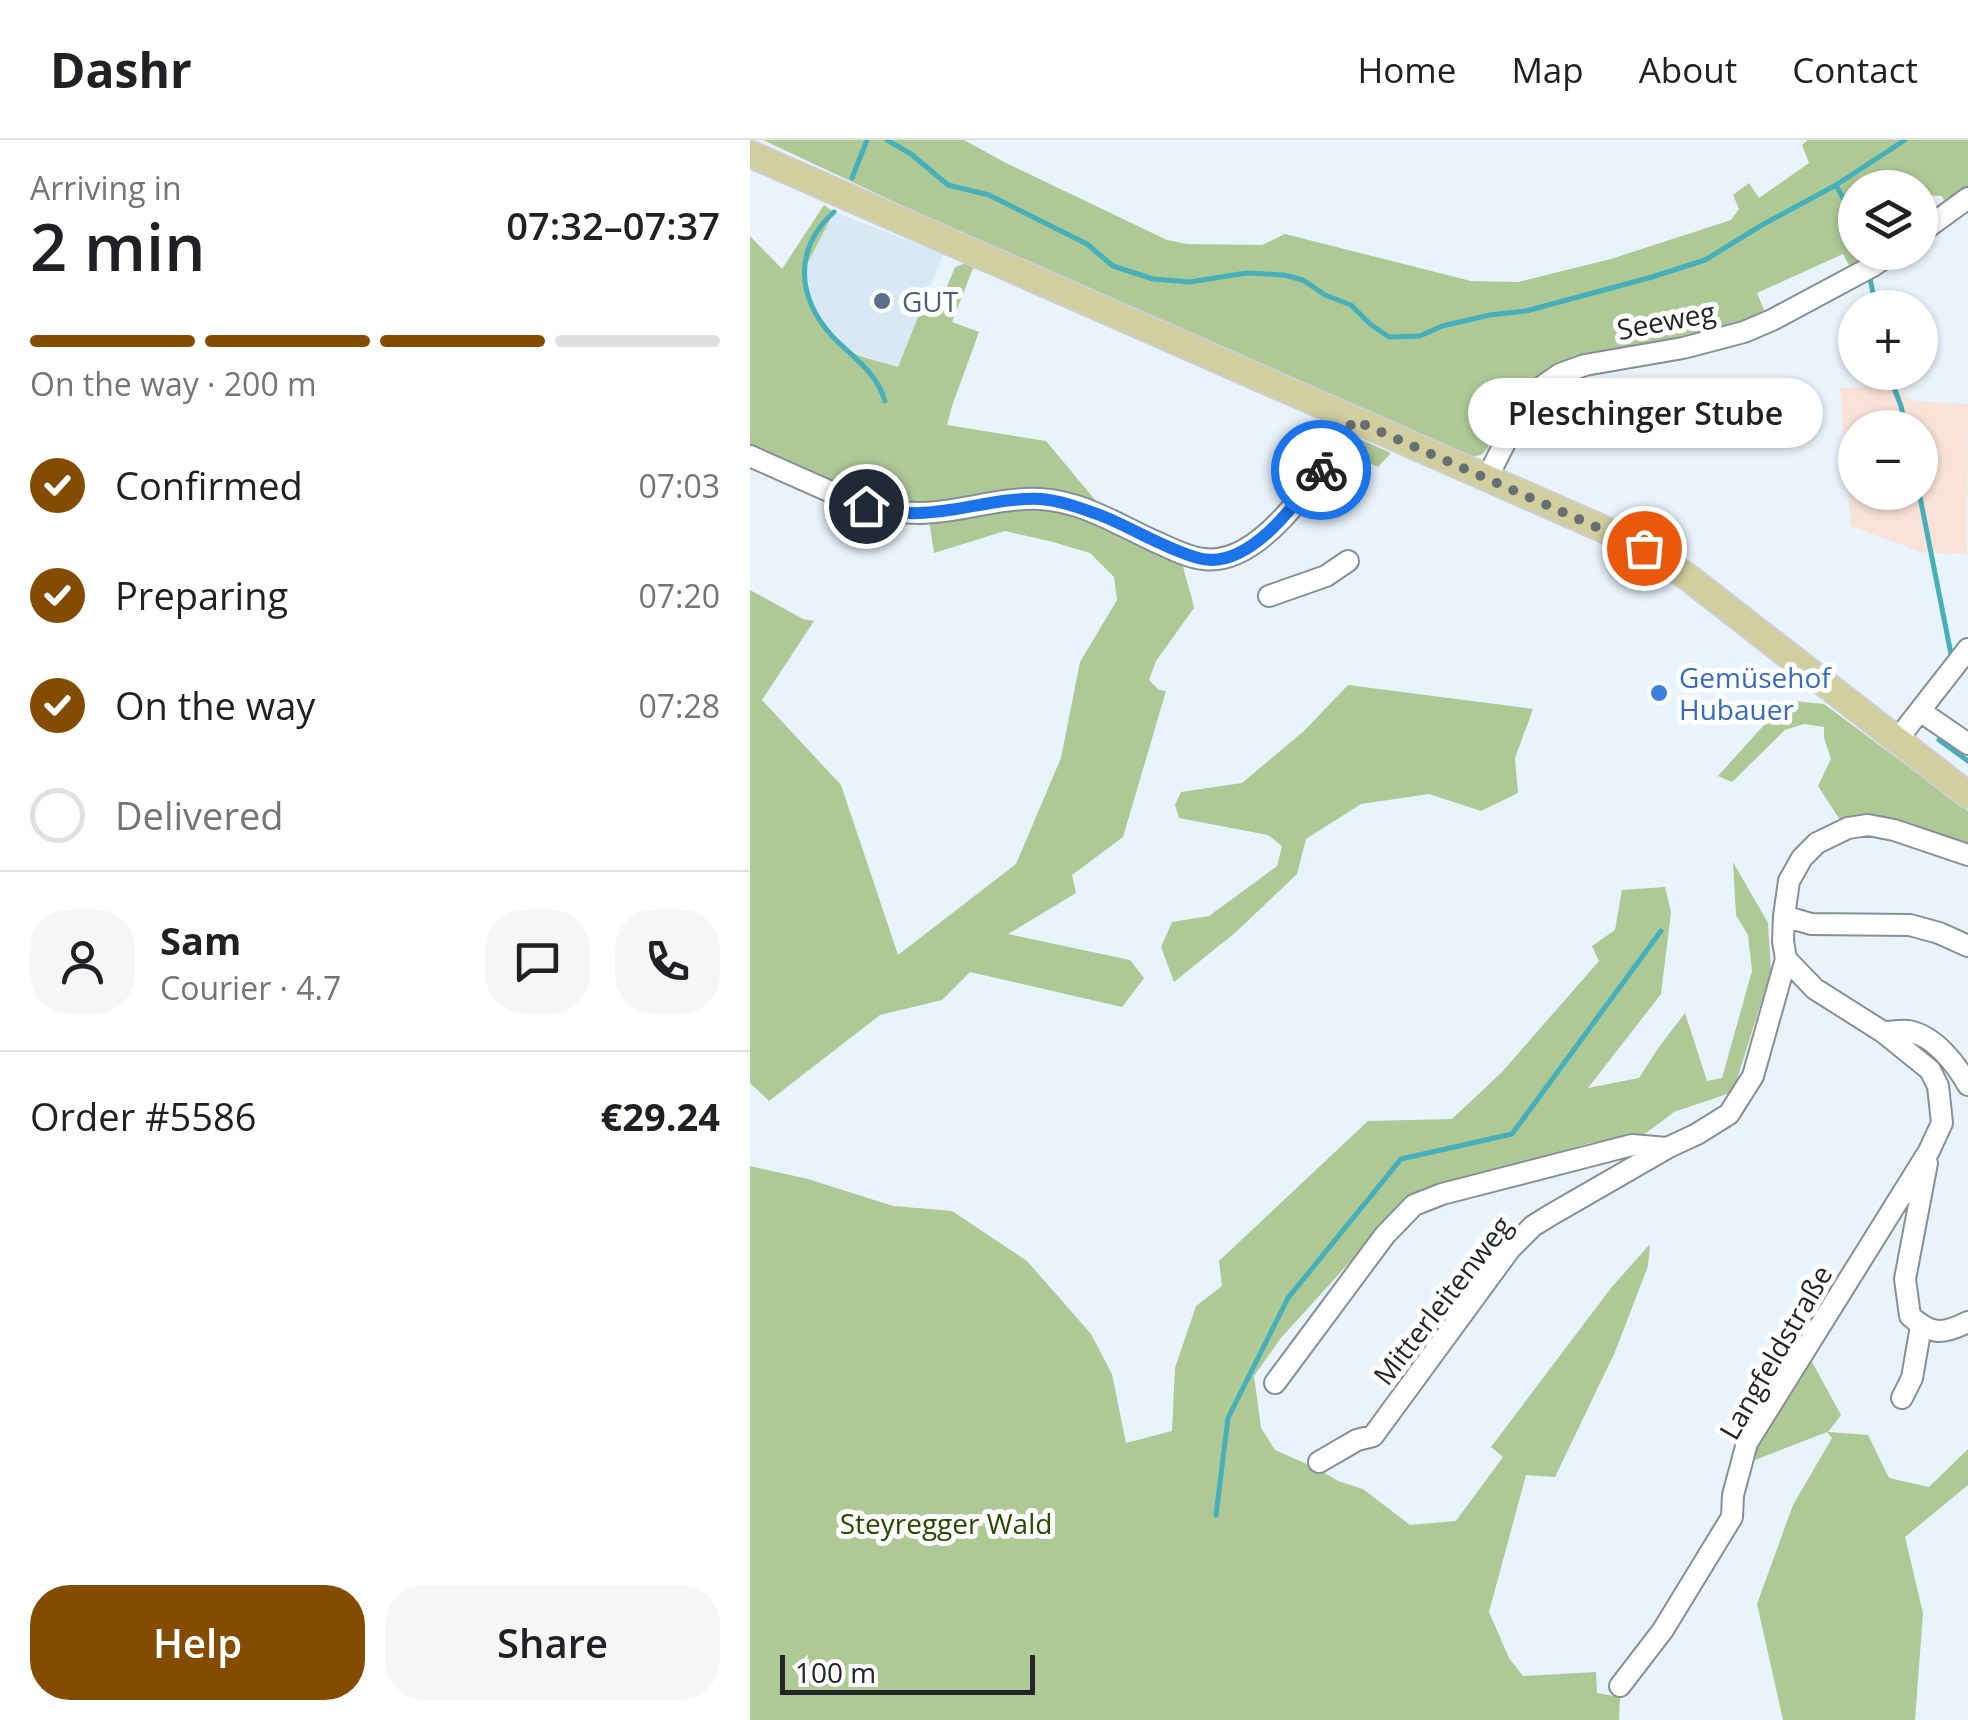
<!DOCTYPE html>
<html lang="en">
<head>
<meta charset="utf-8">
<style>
  body { margin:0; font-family:"Open Sans",sans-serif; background:#f6f6f6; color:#202124; height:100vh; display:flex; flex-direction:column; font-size:38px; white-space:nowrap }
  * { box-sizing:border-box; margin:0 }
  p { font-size:32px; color:#757577 }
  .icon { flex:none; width:55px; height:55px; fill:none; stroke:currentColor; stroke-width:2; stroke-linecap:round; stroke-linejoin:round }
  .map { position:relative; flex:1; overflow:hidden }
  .sheet { display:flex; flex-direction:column; background:#fff; width:750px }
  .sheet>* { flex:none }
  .fabs { position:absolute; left:1088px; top:30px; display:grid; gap:20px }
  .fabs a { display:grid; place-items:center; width:100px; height:100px; border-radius:50%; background:#fff; box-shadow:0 2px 8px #0004; font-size:50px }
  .scale { position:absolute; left:30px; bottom:25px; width:255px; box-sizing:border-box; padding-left:10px; border:5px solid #222629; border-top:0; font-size:28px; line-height:35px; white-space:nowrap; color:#222629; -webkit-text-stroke:8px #fefefe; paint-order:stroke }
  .pin { position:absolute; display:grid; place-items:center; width:85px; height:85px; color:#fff; margin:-42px; border:5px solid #fff; border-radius:50%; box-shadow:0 2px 10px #0007 }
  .courier { position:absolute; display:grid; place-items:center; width:100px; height:100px; margin:-50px; border:8px solid #1a73e8; border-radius:50%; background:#fff; color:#222; box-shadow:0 2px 12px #0007 }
  .bubble { position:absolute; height:70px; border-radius:35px; background:#fff; box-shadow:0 2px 8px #0004; font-size:32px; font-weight:600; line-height:70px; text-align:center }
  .head em { font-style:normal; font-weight:600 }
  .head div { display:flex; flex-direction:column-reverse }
  .head { display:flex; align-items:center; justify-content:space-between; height:170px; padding:0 30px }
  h1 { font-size:65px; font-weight:600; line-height:75px }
  .bar { display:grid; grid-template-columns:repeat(4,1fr); gap:15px 10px; align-content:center; height:120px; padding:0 30px }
  .bar i { height:12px; border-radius:8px; background:#e0e0e0 }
  .bar .on { background:#844c00 }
  .bar p { grid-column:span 4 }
  .line { display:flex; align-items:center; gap:25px; padding:0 30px; border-top:2px solid #e0e0e0 }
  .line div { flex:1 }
  .round { display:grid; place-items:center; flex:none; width:105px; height:105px; border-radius:40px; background:#f6f6f6 }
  ol { padding:0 30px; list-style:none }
  li { display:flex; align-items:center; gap:30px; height:110px }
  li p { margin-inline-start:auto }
  li .icon { padding:10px; border-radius:50%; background:#844c00; color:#fff; stroke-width:4 }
  li:last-child { color:#757577 }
  li i { width:55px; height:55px; border:5px solid #e0e0e0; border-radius:50% }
  .action { display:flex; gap:20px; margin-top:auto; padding:20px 30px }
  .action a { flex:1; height:115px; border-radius:40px; background:#844c00; color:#fff; font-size:40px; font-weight:600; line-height:115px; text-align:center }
  .action a+a { background:#f6f6f6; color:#202124 }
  header { display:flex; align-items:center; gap:60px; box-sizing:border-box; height:140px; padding:0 50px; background:#fff; border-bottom:2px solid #e0e0e0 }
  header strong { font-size:48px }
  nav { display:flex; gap:55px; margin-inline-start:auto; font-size:35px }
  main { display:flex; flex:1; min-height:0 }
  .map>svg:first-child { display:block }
</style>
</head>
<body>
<header>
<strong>Dashr</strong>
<nav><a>Home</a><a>Map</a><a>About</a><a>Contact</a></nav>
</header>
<main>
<section class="sheet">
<div class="head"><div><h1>2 min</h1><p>Arriving in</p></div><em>07:32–07:37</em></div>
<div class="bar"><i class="on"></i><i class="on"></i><i class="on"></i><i></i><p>On the way · 200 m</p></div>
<ol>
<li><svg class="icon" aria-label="check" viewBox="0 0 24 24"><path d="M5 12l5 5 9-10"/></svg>Confirmed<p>07:03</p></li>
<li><svg class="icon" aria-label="check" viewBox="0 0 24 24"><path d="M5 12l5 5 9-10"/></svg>Preparing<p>07:20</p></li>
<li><svg class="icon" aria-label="check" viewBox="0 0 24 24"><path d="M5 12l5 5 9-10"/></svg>On the way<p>07:28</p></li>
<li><i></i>Delivered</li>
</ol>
<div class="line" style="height:180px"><a class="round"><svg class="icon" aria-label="person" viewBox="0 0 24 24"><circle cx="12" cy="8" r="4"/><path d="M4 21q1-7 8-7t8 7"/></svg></a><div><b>Sam</b><p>Courier · 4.7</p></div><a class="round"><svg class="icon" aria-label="chat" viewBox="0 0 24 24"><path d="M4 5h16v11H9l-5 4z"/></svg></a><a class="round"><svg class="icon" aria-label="phone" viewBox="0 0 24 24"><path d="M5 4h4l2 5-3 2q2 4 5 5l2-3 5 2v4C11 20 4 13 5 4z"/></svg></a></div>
<div class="line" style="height:130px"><div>Order #5586</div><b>€29.24</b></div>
<div class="action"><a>Help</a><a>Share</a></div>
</section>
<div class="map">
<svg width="1218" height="1580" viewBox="0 0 1218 1580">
  <rect width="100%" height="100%" fill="#e9f3fb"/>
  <path fill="#d8e8f5" d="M 84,72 L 193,114 L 148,227 L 100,212 L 79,193 L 63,163 L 54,139 L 54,130 Z"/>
  <path fill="#f9e2d7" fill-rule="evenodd" d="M 1139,245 L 1163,261 L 1218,264 L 1217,414 L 1173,413 L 1101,386 L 1090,248 ZM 1105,288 L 1170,288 L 1170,352 L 1105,352 Z"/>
  <path fill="#aec996" d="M 13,0 L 214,0 L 256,23 L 417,100 L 437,104 L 512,105 L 535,94 L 721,141 L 768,142 L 861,119 L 981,80 L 989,69 L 983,55 L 999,43 L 1009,58 L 1059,23 L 1052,5 L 1058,0 L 1218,0 L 1218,48 L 1196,64 L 1192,56 L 1170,55 L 1170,48 L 1105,48 L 1105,112 L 1124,113 L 1101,129 L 1093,114 L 1007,153 L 1014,170 L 990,184 L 963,193 L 841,215 L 812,223 L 774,248 L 736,310 L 731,315 L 717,318 L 219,97 Z
    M 74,65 L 84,72 L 54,130 C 54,159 75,199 101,212 C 115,219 133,222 148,227 L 170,172 L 185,176 L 205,127 L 216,123 L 224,126 L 202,182 L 229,192 L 202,266 L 197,285 L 296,301 L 351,367 L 206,362 L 146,364 L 119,360 L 0,308 L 0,96 L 32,129 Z
    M 603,296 L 641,313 L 628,327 L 593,311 Z
    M 275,365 L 314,371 L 432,420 C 434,436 441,451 444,468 L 406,521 L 399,540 L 409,550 L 416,551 L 373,697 L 322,735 L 326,753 L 258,794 L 380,820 L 394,838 L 372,867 L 220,832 L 192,860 L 130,875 L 19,961 L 0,943 L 0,450 L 53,479 L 64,481 L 12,560 L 91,645 L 148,815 L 266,724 L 311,618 L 330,522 L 367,460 L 364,437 L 340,413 L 303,402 L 255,391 L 184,413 L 179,380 Z
    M 598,545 L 783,569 L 765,618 L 768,653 L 731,671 L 679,654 L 611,664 L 556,699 L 547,734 L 486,792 L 424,842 L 411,807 L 422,782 L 459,776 L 527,726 L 532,706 L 518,695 L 429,678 L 425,665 L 431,652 L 492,643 L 555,590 Z
    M 1044,561 L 1074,564 L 1218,671 L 1218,708 L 1129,679 L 1090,680 L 1068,646 L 1081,619 L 1074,598 L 1074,587 L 1054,584 L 1035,590 L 982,642 L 968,636 L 1023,575 Z
    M 983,722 L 1018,783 L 1021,831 L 983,952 L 924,972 L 888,999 L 840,1003 L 685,1049 L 656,1060 L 531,1198 L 504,1236 L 511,1288 L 525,1310 L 568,1329 L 588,1341 L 613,1349 L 660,1385 L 706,1381 L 753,1317 L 741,1307 L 861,1148 L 900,1104 L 898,1126 L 865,1212 L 805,1337 L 776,1335 L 739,1472 L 759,1518 L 773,1536 L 846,1532 L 847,1553 L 870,1557 L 869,1580 L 0,1580 L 0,1026 L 58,1039 L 143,1066 L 202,1071 L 277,1121 L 341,1194 L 362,1234 L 376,1303 L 422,1291 L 425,1228 L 446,1166 L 472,1146 L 469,1121 L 618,981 L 702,979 L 752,932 L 849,821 L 842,806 L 865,790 L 872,750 L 915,747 L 921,772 L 911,854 L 838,948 L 889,938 L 909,907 L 935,873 L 957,941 L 972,938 L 1002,831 L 998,795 L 986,775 Z
    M 1056,1222 L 1062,1222 L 1091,1275 L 1078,1292 L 1118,1295 L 1139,1338 L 1179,1347 L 1218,1309 L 1218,1345 L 1155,1397 L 1173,1473 L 1165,1580 L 1033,1580 L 1007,1464 L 1043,1365 L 1082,1298 L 1077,1292 L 1005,1320 L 1007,1306 Z"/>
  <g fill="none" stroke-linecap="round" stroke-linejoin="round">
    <path stroke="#46afb9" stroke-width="5" d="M 137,0 L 161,14 L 198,45 L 239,55 L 337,104 L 363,126 L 403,139 L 440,142 L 496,133 L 534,135 L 553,140 L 575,155 L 601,165 L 620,184 L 639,197 L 670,196 L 692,186 L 740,175 L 776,171 L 902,137 L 955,120 L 1012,85 L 1086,45 L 1155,0
      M 102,38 L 117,0
      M 1086,45 L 1105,80
      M 84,72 C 43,109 47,157 82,196 C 103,218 126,231 135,261
      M 1117,112 L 1118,116
      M 1120,138 L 1126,168
      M 1138,232 L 1151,266 L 1156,288
      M 1169,352 L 1201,514
      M 1189,600 L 1218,621
      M 466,1375 L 478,1278 L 538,1158 L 651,1019 L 762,994 L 911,791"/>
    <g stroke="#858f96" stroke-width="24">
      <path id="minor" d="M 1170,93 L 1218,58
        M 0,316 L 108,364 C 127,369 148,373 168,373 C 209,373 248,357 290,359 C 331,361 367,384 404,401 C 418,407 438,418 454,419 C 515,427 575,324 604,280
        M 737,338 L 774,265 L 790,248 L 810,234 L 835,225 L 933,208 L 994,192 L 1022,180 L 1123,126 L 1143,112
        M 519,456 L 576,436 L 598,421
        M 1170,571 L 1218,604
        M 1147,600 L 1218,509
        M 1034,776 L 1061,784 L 1160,785 L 1189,793 L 1218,806
        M 1133,892 C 1141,892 1150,890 1158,891 C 1184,895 1206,924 1218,945
        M 1177,1023 L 1155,1139 L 1160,1176 C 1182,1195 1192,1195 1218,1182
        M 525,1243 L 635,1095 L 664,1065 L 692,1054 L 882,1005 L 917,1008 L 947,994 L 979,974 L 1003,936 L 1036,819
        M 1152,1258 L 1162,1238 L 1171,1186
        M 569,1322 L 607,1300 L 623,1296 L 760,1109 L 783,1086 L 799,1076 L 917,1008
        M 870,1546 L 913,1490 L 982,1377 L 983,1355 L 997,1303 L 1179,1011 L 1192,983 L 1188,946 L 1180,930 L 1133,892 L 1065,849 L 1036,819 L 1033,801 L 1034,776 L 1039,741 L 1052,718 L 1067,703 L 1098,688 L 1118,685 L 1144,690 L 1218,715"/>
    </g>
    <g stroke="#cecfd0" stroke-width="29">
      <path id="major" d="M 0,14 L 851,388 L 898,410 L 939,438 L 1218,655"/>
    </g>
    <use href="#minor" stroke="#fff" stroke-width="20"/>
    <use href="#major" stroke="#d1ce9f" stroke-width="25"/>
  </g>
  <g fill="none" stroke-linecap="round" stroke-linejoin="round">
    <path stroke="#686e72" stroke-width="10" stroke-dasharray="0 18" d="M 571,330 L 604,280 L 894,408"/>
    <path stroke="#1a73e8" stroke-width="12" d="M 116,366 C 133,370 152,374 169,373 C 210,372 250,357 291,359 C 312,361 330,368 350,375 C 383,388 413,408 448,418 C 497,432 546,364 571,330"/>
  </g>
  <circle fill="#5c6f8a" stroke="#fefefe" stroke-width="4" cx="132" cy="161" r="10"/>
  <circle fill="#3f7fe0" stroke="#fefefe" stroke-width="4" cx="909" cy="553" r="10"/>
  <g text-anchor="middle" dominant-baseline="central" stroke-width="10" stroke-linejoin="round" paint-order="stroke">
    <g font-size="28" fill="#4e5e75" stroke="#fefefe" text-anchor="start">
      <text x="152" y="161">GUT</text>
    </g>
    <g font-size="28" fill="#222629" stroke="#fefefe">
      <text transform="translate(916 180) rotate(-11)">Seeweg</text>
      <text transform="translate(692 1160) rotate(-52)">Mitterleitenweg</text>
      <text transform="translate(1025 1212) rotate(-60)">Langfeldstraße</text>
    </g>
    <g font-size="28" fill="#366cbe" stroke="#fefefe" text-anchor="start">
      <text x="929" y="537">Gemüsehof<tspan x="929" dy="32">Hubauer</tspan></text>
    </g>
    <g font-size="28" fill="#2b4800" stroke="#fefefe">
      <text x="196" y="1383">Steyregger Wald</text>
    </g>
  </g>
</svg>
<div class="fabs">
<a><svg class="icon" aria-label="layers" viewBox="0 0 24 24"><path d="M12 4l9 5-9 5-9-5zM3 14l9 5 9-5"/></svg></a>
<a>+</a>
<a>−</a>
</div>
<div class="scale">100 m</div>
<div class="pin" style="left:894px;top:408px;background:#ea580c"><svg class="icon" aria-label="bag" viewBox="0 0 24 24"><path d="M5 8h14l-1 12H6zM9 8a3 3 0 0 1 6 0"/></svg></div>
<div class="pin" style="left:116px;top:366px;background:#1f2937"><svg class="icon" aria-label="home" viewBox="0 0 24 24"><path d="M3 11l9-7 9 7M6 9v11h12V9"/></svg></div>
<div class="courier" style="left:571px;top:330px"><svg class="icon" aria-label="bike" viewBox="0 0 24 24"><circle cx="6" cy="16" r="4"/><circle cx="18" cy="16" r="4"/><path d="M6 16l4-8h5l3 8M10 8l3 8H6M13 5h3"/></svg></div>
<div class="bubble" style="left:718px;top:238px;width:355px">Pleschinger Stube</div>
</div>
</main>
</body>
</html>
